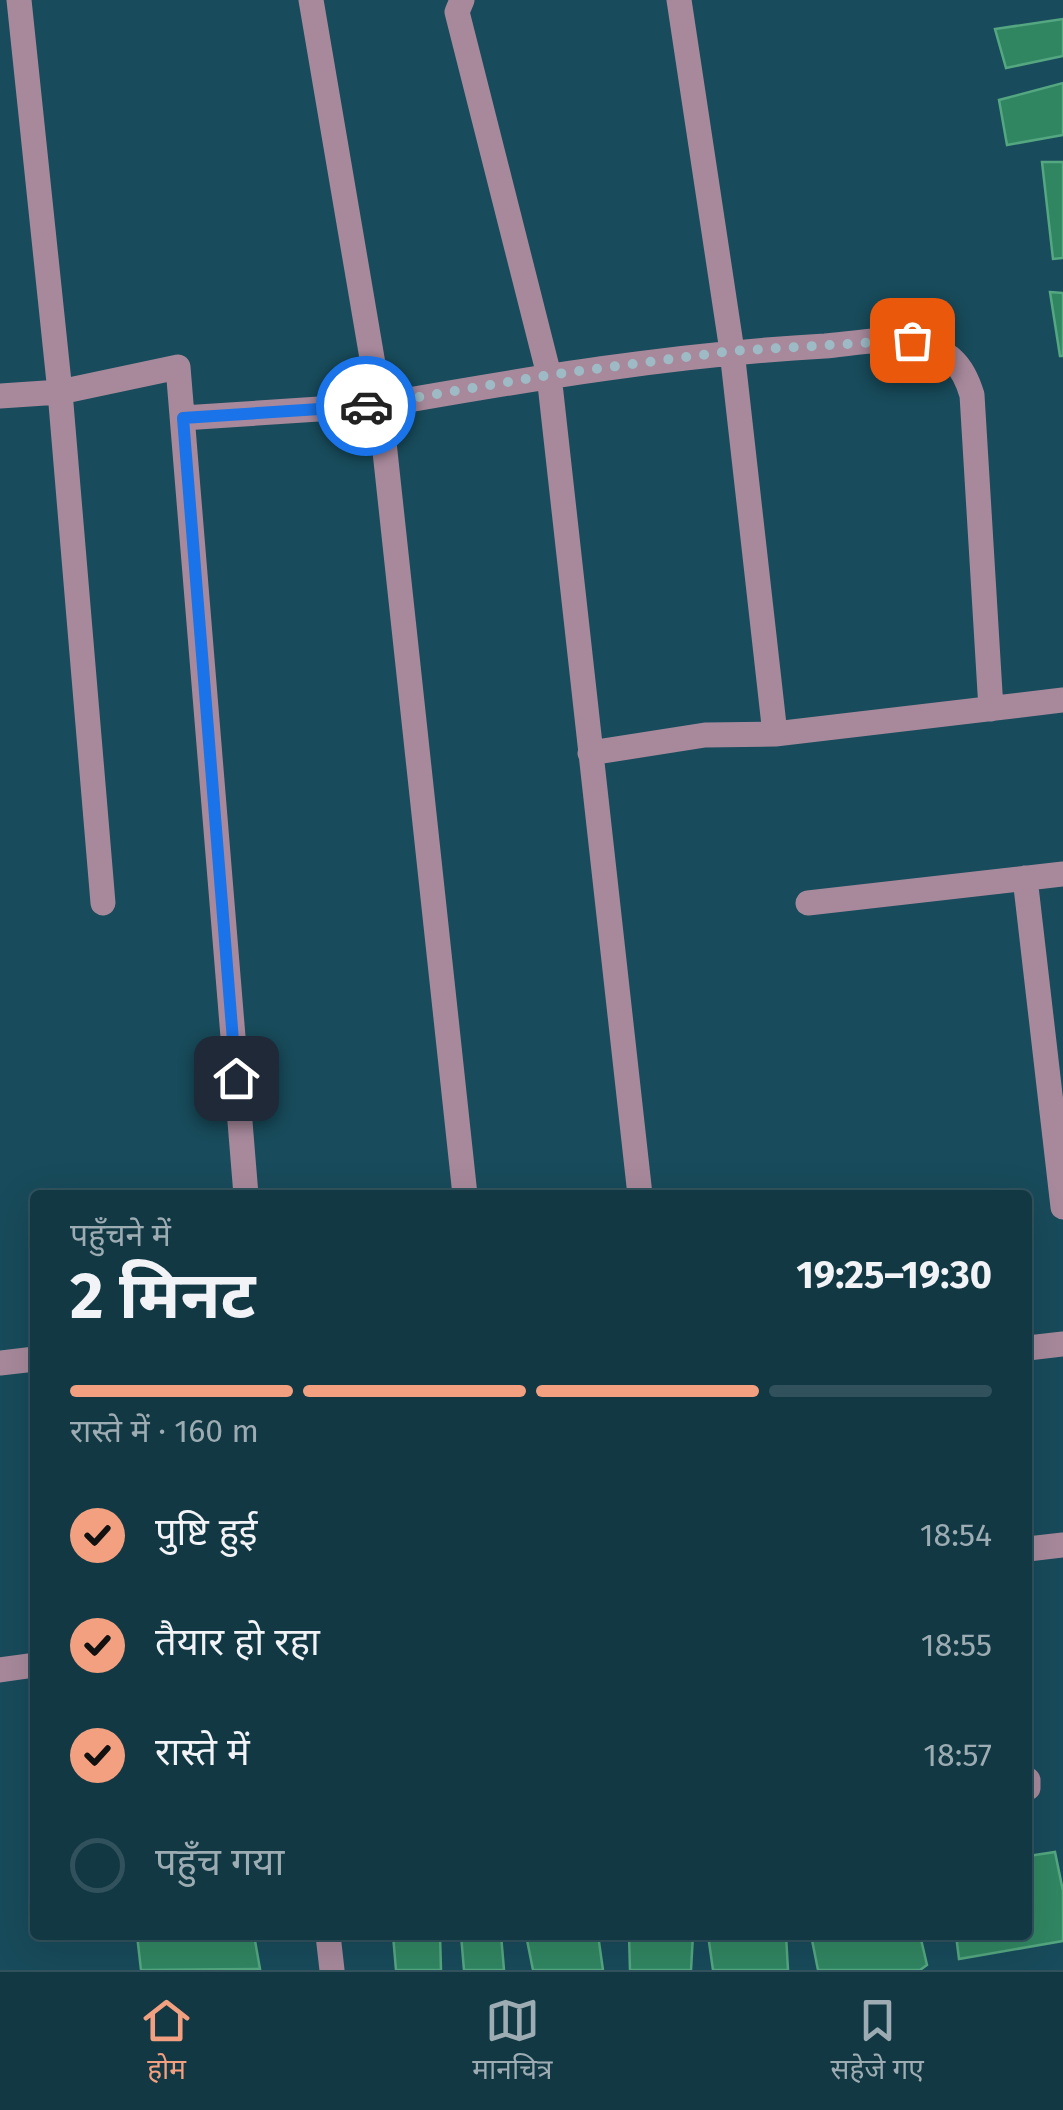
<!DOCTYPE html>
<html lang="hi">
<head>
<meta charset="utf-8">
<style>
  body { margin:0; font-family:"Fira Sans","Noto Sans Devanagari",sans-serif; background:#1f434f; color:#f1f3f6; height:100vh; display:flex; flex-direction:column; font-size:38px; white-space:nowrap }
  * { box-sizing:border-box; margin:0 }
  p { font-size:32px; color:#9cacb2 }
  .icon { flex:none; width:55px; height:55px; fill:none; stroke:currentColor; stroke-width:2; stroke-linecap:round; stroke-linejoin:round }
  .map { position:relative; flex:1; overflow:hidden }
  .sheet { position:absolute; left:30px; top:1190px; width:1002px; height:750px; display:flex; flex-direction:column; background:#123844; border-radius:10px; box-shadow:0 10px 40px #0002,0 0 0 2px #31525d }
  .sheet>* { flex:none }
  .pin { position:absolute; display:grid; place-items:center; width:85px; height:85px; color:#fff; margin:-42px; border-radius:20px; box-shadow:0 5px 15px #0006 }
  .courier { position:absolute; display:grid; place-items:center; width:100px; height:100px; margin:-50px; border:8px solid #1a73e8; border-radius:50%; background:#fff; color:#222; box-shadow:0 2px 12px #0007 }
  .head em { font-style:normal; font-weight:700 }
  .head div { display:flex; flex-direction:column-reverse }
  .head { display:flex; align-items:center; justify-content:space-between; height:170px; padding:0 40px }
  h1 { font-size:65px; font-weight:700; line-height:75px }
  .bar { display:grid; grid-template-columns:repeat(4,1fr); gap:15px 10px; align-content:center; height:120px; padding:0 40px }
  .bar i { height:12px; border-radius:8px; background:#31525d }
  .bar .active { background:#f2a080 }
  .bar p { grid-column:span 4 }
  ol { padding:0 40px; list-style:none }
  li { display:flex; align-items:center; gap:30px; height:110px }
  li p { margin-inline-start:auto }
  li .icon { padding:10px; border-radius:50%; background:#f2a080; color:#111; stroke-width:4 }
  li:last-child { color:#9cacb2 }
  li i { width:55px; height:55px; border:5px solid #31525d; border-radius:50% }
  .tab-bar { display:flex; justify-content:space-around; align-items:center; height:140px; border-top:2px solid #31525d; background:#123844; font-size:28px; color:#9cacb2 }
  .tab-bar a { display:grid; justify-items:center; gap:5px }
  .tab-bar .active { color:#f2a080 }
  .map>svg:first-child { display:block }
</style>
</head>
<body>
<div class="map">
<svg width="1063" height="1970" viewBox="0 0 1063 1970">
  <rect width="100%" height="100%" fill="#184b5b"/>
  <path fill="#318662" stroke="#54a781" stroke-width="2.5" d="M 1063,19 L 1063,56 L 1006,68 L 995,29 Z
    M 1063,83 L 1063,135 L 1007,145 L 999,100 Z
    M 1042,162 L 1063,162 L 1063,258 L 1053,259 Z
    M 1050,292 L 1063,293 L 1063,356 L 1060,356 Z
    M 1055,1852 L 1063,1891 L 1063,1941 L 959,1959 L 956,1935 L 1028,1935 L 1028,1856 Z
    M 137,1935 L 254,1935 L 260,1969 L 141,1970 Z
    M 393,1935 L 440,1935 L 441,1970 L 396,1970 Z
    M 461,1935 L 501,1935 L 504,1970 L 464,1970 Z
    M 526,1935 L 598,1935 L 603,1970 L 533,1970 Z
    M 629,1935 L 693,1935 L 691,1970 L 630,1970 Z
    M 708,1935 L 786,1935 L 788,1970 L 713,1970 Z
    M 811,1935 L 920,1935 L 927,1965 L 920,1970 L 818,1970 Z"/>
  <g fill="none" stroke-linecap="round" stroke-linejoin="round">
    <path stroke="#a7899b" stroke-width="25" d="M 19,0 L 60,392 L 103,903
      M 462,0 L 457,12 L 549,375 L 640,1195
      M 679,0 L 732,351 L 775,734
      M 0,396 L 60,392 L 178,367 L 246,1195
      M 183,418 L 380,405 L 311,0
      M 590,753 L 705,735 L 775,734 L 1063,700
      M 1025,878 L 1063,1207
      M 808,903 L 1063,874
      M 465,1195 L 380,405 C 528,379 675,354 825,346 C 849,344 894,336 916,342 C 949,352 962,362 972,395 L 991,709
      M 1028,1348 L 1063,1344
      M 0,1363 L 35,1359
      M 1028,1549 L 1063,1545
      M 0,1670 L 35,1665
      M 1028,1780 L 1028,1788
      M 328,1935 L 332,1970"/>
  </g>
  <g fill="none" stroke-linecap="round" stroke-linejoin="round">
    <path stroke="#9ebbc5" stroke-width="10" stroke-dasharray="0 18" d="M 366,406 L 549,375 L 732,351 L 912,340"/>
    <path stroke="#1a73e8" stroke-width="12" d="M 236,1078 L 183,418 L 366,406"/>
  </g>
</svg>
<div class="pin" style="left:912px;top:340px;background:#ea580c"><svg class="icon" aria-label="bag" viewBox="0 0 24 24"><path d="M5 8h14l-1 12H6zM9 8a3 3 0 0 1 6 0"/></svg></div>
<div class="pin" style="left:236px;top:1078px;background:#1f2937"><svg class="icon" aria-label="home" viewBox="0 0 24 24"><path d="M3 11l9-7 9 7M6 9v11h12V9"/></svg></div>
<div class="courier" style="left:366px;top:406px"><svg class="icon" aria-label="car" viewBox="0 0 24 24"><path d="M5 17H2v-5l4-1 3-4h7l3 4 3 1v5h-3M9 17h6M6 11h13"/><circle cx="7" cy="17" r="2"/><circle cx="17" cy="17" r="2"/></svg></div>
<section class="sheet">
<div class="head"><div><h1>2 मिनट</h1><p>पहुँचने में</p></div><em>19:25–19:30</em></div>
<div class="bar"><i class="active"></i><i class="active"></i><i class="active"></i><i></i><p>रास्ते में · 160 m</p></div>
<ol>
<li><svg class="icon" aria-label="check" viewBox="0 0 24 24"><path d="M5 12l5 5 9-10"/></svg>पुष्टि हुई<p>18:54</p></li>
<li><svg class="icon" aria-label="check" viewBox="0 0 24 24"><path d="M5 12l5 5 9-10"/></svg>तैयार हो रहा<p>18:55</p></li>
<li><svg class="icon" aria-label="check" viewBox="0 0 24 24"><path d="M5 12l5 5 9-10"/></svg>रास्ते में<p>18:57</p></li>
<li><i></i>पहुँच गया</li>
</ol>
</section>
</div>
<nav class="tab-bar">
<a class="active"><svg class="icon" aria-label="home" viewBox="0 0 24 24"><path d="M3 11l9-7 9 7M6 9v11h12V9"/></svg>होम</a>
<a><svg class="icon" aria-label="map" viewBox="0 0 24 24"><path d="M3 6l6-2 6 2 6-2v14l-6 2-6-2-6 2zM9 4v14M15 6v14"/></svg>मानचित्र</a>
<a><svg class="icon" aria-label="saved" viewBox="0 0 24 24"><path d="M7 4h10v16l-5-4-5 4z"/></svg>सहेजे गए</a>
</nav>
</body>
</html>
